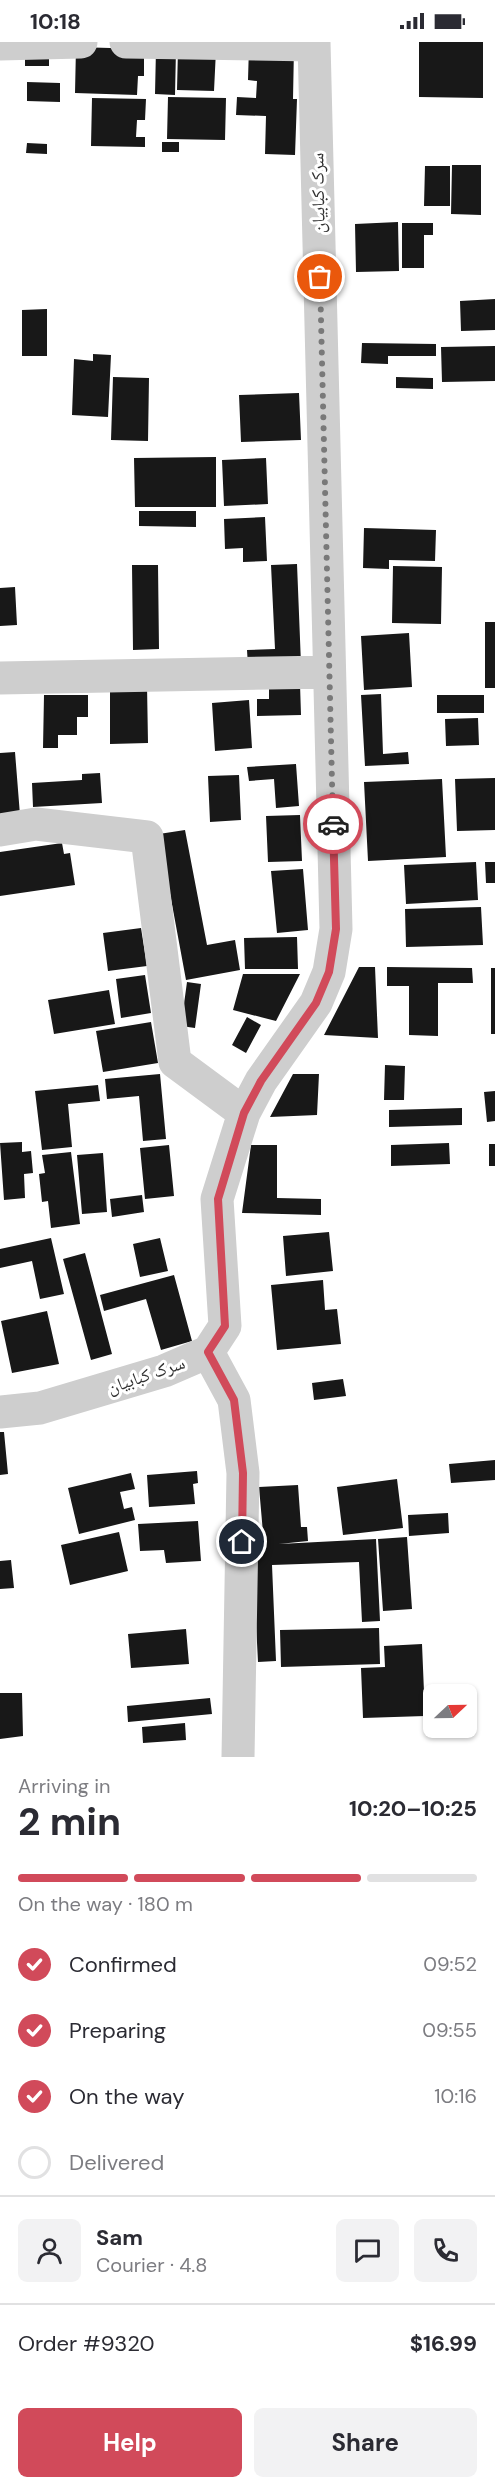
<!DOCTYPE html>
<html lang="en">
<head>
<meta charset="utf-8">
<style>
  body { margin:0; font-family:"DM Sans","Noto Naskh Arabic",sans-serif; background:#f2f2f3; color:#2b2b33; height:100vh; display:flex; flex-direction:column; font-size:22px; white-space:nowrap }
  * { box-sizing:border-box; margin:0 }
  p { font-size:20px; color:#7c7c81 }
  .icon { flex:none; width:33px; height:33px; fill:none; stroke:currentColor; stroke-width:2; stroke-linecap:round; stroke-linejoin:round }
  .map { position:relative; height:1715px; overflow:hidden }
  .side { display:flex; flex-direction:column; background:#fff; flex:1 }
  .side>* { flex:none }
  .needle { width:39px; rotate:68deg }
  .controls { position:absolute; left:423px; top:1642px; display:grid; gap:12px }
  .controls a { display:grid; place-items:center; width:54px; height:54px; border-radius:9px; background:#fff; box-shadow:0 2px 4px #0004; font-size:30px }
  .pin { position:absolute; display:grid; place-items:center; width:51px; height:51px; color:#fff; margin:-26px; border:3px solid #fff; border-radius:50%; box-shadow:0 2px 6px #0007 }
  .courier { position:absolute; display:grid; place-items:center; width:60px; height:60px; margin:-30px; border:4px solid #d14a5a; border-radius:50%; background:#fff; color:#222; box-shadow:0 2px 8px #0007 }
  .head em { font-style:normal; font-weight:700 }
  .head div { display:flex; flex-direction:column-reverse }
  .head { display:flex; align-items:center; justify-content:space-between; height:102px; padding:0 18px }
  h1 { font-size:39px; font-weight:700; line-height:45px }
  .bar { display:grid; grid-template-columns:repeat(4,1fr); gap:9px 6px; align-content:center; height:72px; padding:0 18px }
  .bar i { height:8px; border-radius:4px; background:#e1e1e2 }
  .bar .current { background:#d14a5a }
  .bar p { grid-column:span 4 }
  .line { display:flex; align-items:center; gap:15px; padding:0 18px; border-top:2px solid #e1e1e2 }
  .line div { flex:1 }
  .round { display:grid; place-items:center; flex:none; width:63px; height:63px; border-radius:9px; background:#f2f2f3 }
  ol { padding:0 18px; list-style:none }
  li { display:flex; align-items:center; gap:18px; height:66px }
  li p { margin-inline-start:auto }
  li .icon { padding:6px; border-radius:50%; background:#d14a5a; color:#fff; stroke-width:4 }
  li:last-child { color:#7c7c81 }
  li i { width:33px; height:33px; border:3px solid #e1e1e2; border-radius:50% }
  .action { display:flex; gap:12px; margin-top:auto; padding:12px 18px }
  .action a { flex:1; height:69px; border-radius:9px; background:#d14a5a; color:#fff; font-size:24px; font-weight:700; line-height:69px; text-align:center }
  .action a+a { background:#f2f2f3; color:#2b2b33 }
  .status { display:flex; justify-content:space-between; align-items:center; height:42px; padding:0 30px; background:#fff; direction:ltr }
  .status svg { height:16px; fill:currentColor }
  .map>svg:first-child { display:block }
</style>
</head>
<body>
<div class="status"><b>10:18</b><svg viewBox="0 0 49 12"><path d="M0 12V9h3v3zM5 12V6h3v6zM10 12V3h3v9zM15 12V0h3v12zM26 1h20v11H26zM47 4h2v5h-2z"/></svg></div>
<div class="map">
<svg width="495" height="1715" viewBox="0 0 495 1715">
  <rect width="100%" height="100%" fill="#fff"/>
  <path fill="#181818" d="M 419,0 L 483,0 L 483,56 L 419,55 Z
    M 249,4 L 294,5 L 293,57 L 297,57 L 295,113 L 265,112 L 266,74 L 236,73 L 237,55 L 256,56 L 257,39 L 248,38 Z
    M 76,5 L 144,7 L 144,34 L 138,34 L 137,53 L 75,51 Z
    M 156,7 L 176,7 L 175,53 L 155,52 Z
    M 178,7 L 216,8 L 214,49 L 177,48 Z
    M 25,9 L 49,9 L 49,24 L 25,24 Z
    M 27,40 L 60,41 L 60,60 L 27,59 Z
    M 168,55 L 226,56 L 225,98 L 167,97 Z
    M 92,56 L 146,57 L 145,78 L 137,78 L 136,95 L 145,95 L 145,105 L 91,104 Z
    M 162,100 L 179,100 L 179,110 L 162,110 Z
    M 27,101 L 47,102 L 47,112 L 26,111 Z
    M 452,123 L 481,123 L 481,173 L 451,172 Z
    M 425,124 L 450,124 L 450,164 L 424,164 Z
    M 398,180 L 399,229 L 356,230 L 355,182 Z
    M 402,181 L 433,181 L 433,193 L 424,193 L 424,226 L 402,226 Z
    M 495,257 L 495,288 L 461,289 L 460,259 Z
    M 47,267 L 47,314 L 22,314 L 22,268 Z
    M 362,301 L 436,302 L 436,314 L 388,314 L 388,322 L 361,321 Z
    M 495,304 L 495,339 L 442,340 L 441,305 Z
    M 93,312 L 111,313 L 108,375 L 72,373 L 74,317 L 93,319 Z
    M 113,335 L 149,336 L 148,399 L 111,398 Z
    M 396,335 L 433,336 L 433,347 L 396,346 Z
    M 299,351 L 301,398 L 241,400 L 239,353 Z
    M 216,415 L 216,465 L 135,465 L 134,416 Z
    M 266,416 L 268,462 L 224,464 L 222,418 Z
    M 139,469 L 196,469 L 196,485 L 139,484 Z
    M 265,475 L 267,519 L 243,520 L 243,506 L 225,507 L 224,477 Z
    M 364,486 L 436,488 L 435,519 L 389,518 L 389,527 L 363,526 Z
    M 297,522 L 301,622 L 248,624 L 247,608 L 275,607 L 271,523 Z
    M 132,523 L 158,523 L 159,607 L 133,608 Z
    M 393,524 L 442,525 L 441,582 L 392,581 Z
    M 15,545 L 17,583 L 0,584 L 0,546 Z
    M 485,580 L 495,580 L 495,646 L 485,646 Z
    M 409,591 L 412,645 L 364,648 L 361,594 Z
    M 269,642 L 300,642 L 301,673 L 257,674 L 257,657 L 269,657 Z
    M 147,643 L 148,701 L 110,702 L 110,644 Z
    M 381,652 L 383,712 L 408,710 L 409,722 L 365,724 L 361,653 Z
    M 44,653 L 88,653 L 88,675 L 77,675 L 77,693 L 58,693 L 58,706 L 43,706 Z
    M 437,653 L 484,653 L 484,671 L 437,671 Z
    M 249,658 L 252,706 L 215,709 L 212,661 Z
    M 478,676 L 479,703 L 446,704 L 445,677 Z
    M 15,710 L 20,773 L 0,774 L 0,711 Z
    M 296,722 L 299,764 L 276,766 L 274,737 L 249,739 L 247,725 Z
    M 100,731 L 102,761 L 33,765 L 32,741 L 82,738 L 82,732 Z
    M 239,733 L 241,778 L 210,780 L 208,734 Z
    M 495,736 L 495,788 L 457,789 L 455,737 Z
    M 442,737 L 446,815 L 368,819 L 364,740 Z
    M 300,773 L 302,819 L 268,820 L 266,774 Z
    M 185,788 L 207,903 L 235,898 L 240,928 L 186,938 L 159,792 Z
    M 62,801 L 64,812 L 70,811 L 75,843 L 0,854 L 0,810 Z
    M 476,820 L 478,858 L 406,862 L 404,823 Z
    M 485,820 L 495,820 L 495,841 L 486,841 Z
    M 303,827 L 308,888 L 277,891 L 271,829 Z
    M 481,865 L 483,903 L 406,905 L 405,867 Z
    M 141,886 L 147,924 L 108,929 L 103,891 Z
    M 297,895 L 298,927 L 245,927 L 244,896 Z
    M 359,925 L 375,925 L 378,996 L 324,993 Z
    M 387,925 L 472,926 L 473,941 L 438,941 L 438,994 L 409,993 L 409,944 L 387,944 Z
    M 491,926 L 495,926 L 495,992 L 491,992 Z
    M 243,932 L 300,932 L 276,979 L 233,968 Z
    M 145,933 L 151,971 L 121,976 L 116,937 Z
    M 187,940 L 201,942 L 195,986 L 181,984 Z
    M 109,948 L 115,982 L 54,992 L 48,958 Z
    M 247,975 L 261,983 L 246,1011 L 232,1003 Z
    M 151,980 L 158,1021 L 103,1030 L 96,989 Z
    M 385,1023 L 405,1024 L 404,1058 L 384,1058 Z
    M 160,1032 L 166,1097 L 143,1099 L 139,1054 L 107,1057 L 105,1037 Z
    M 293,1032 L 319,1032 L 317,1073 L 270,1075 Z
    M 98,1043 L 100,1059 L 68,1062 L 72,1105 L 42,1108 L 35,1049 Z
    M 495,1049 L 495,1079 L 487,1080 L 484,1050 Z
    M 462,1066 L 462,1083 L 389,1085 L 389,1068 Z
    M 22,1100 L 22,1110 L 31,1109 L 33,1131 L 24,1132 L 25,1156 L 4,1158 L 0,1101 Z
    M 449,1101 L 450,1122 L 391,1124 L 391,1103 Z
    M 489,1102 L 495,1102 L 495,1124 L 489,1124 Z
    M 169,1103 L 174,1154 L 145,1157 L 140,1106 Z
    M 251,1103 L 277,1103 L 277,1156 L 321,1157 L 321,1173 L 242,1171 Z
    M 71,1110 L 80,1182 L 51,1186 L 48,1159 L 42,1160 L 39,1132 L 45,1131 L 42,1113 Z
    M 103,1111 L 107,1170 L 82,1172 L 77,1113 Z
    M 142,1153 L 144,1170 L 112,1175 L 110,1157 Z
    M 329,1190 L 333,1229 L 286,1234 L 283,1194 Z
    M 51,1196 L 64,1252 L 40,1257 L 32,1219 L 0,1226 L 0,1207 Z
    M 160,1196 L 168,1229 L 140,1235 L 133,1202 Z
    M 85,1211 L 112,1312 L 91,1318 L 63,1217 Z
    M 174,1233 L 192,1299 L 161,1308 L 146,1257 L 104,1269 L 100,1253 Z
    M 323,1238 L 325,1268 L 337,1267 L 341,1302 L 277,1308 L 271,1243 Z
    M 47,1269 L 59,1322 L 12,1331 L 1,1279 Z
    M 343,1337 L 346,1354 L 314,1358 L 312,1341 Z
    M 0,1390 L 4,1390 L 8,1432 L 0,1433 Z
    M 495,1418 L 495,1438 L 451,1441 L 449,1422 Z
    M 197,1429 L 198,1441 L 193,1442 L 195,1462 L 149,1465 L 147,1433 Z
    M 131,1431 L 135,1447 L 120,1450 L 124,1467 L 132,1465 L 135,1478 L 79,1492 L 68,1446 Z
    M 397,1437 L 403,1486 L 343,1493 L 337,1445 Z
    M 298,1443 L 301,1485 L 307,1485 L 308,1499 L 279,1502 L 376,1497 L 380,1579 L 362,1580 L 359,1520 L 272,1523 L 276,1619 L 258,1620 L 252,1503 L 264,1502 L 259,1445 Z
    M 448,1471 L 449,1491 L 409,1494 L 408,1473 Z
    M 198,1479 L 201,1519 L 166,1521 L 164,1508 L 140,1509 L 138,1482 Z
    M 119,1490 L 128,1529 L 70,1543 L 61,1503 Z
    M 407,1495 L 412,1567 L 383,1569 L 378,1497 Z
    M 11,1518 L 14,1546 L 0,1547 L 0,1519 Z
    M 379,1586 L 380,1622 L 281,1625 L 280,1588 Z
    M 186,1587 L 189,1622 L 131,1626 L 128,1592 Z
    M 422,1602 L 425,1674 L 363,1676 L 361,1626 L 385,1625 L 384,1604 Z
    M 0,1651 L 22,1651 L 23,1694 L 0,1697 Z
    M 210,1656 L 212,1672 L 128,1680 L 127,1664 Z
    M 185,1681 L 186,1698 L 143,1701 L 142,1685 Z"/>
  <g fill="none" stroke-linecap="round" stroke-linejoin="round">
    <path stroke="#cecece" stroke-width="33" d="M 126,0 L 314,3
      M 0,2 L 81,0
      M 0,636 L 329,630
      M 0,788 L 36,782 L 147,795 L 175,1020 L 244,1071
      M 208,1310 L 234,1358 L 243,1431 L 238,1715
      M 0,1370 L 40,1366 L 164,1329 L 208,1310 L 225,1284 L 217,1157 L 244,1071 L 261,1039 L 316,961 L 329,930 L 336,887 L 314,0"/>
  </g>
  <g fill="none" stroke-linecap="round" stroke-linejoin="round">
    <path stroke="#797979" stroke-width="6" stroke-dasharray="0 10.8" d="M 320,235 L 333,782"/>
    <path stroke="#d14a5a" stroke-width="8" d="M 242,1500 L 243,1431 L 234,1358 L 208,1310 L 225,1284 L 218,1157 L 244,1071 L 261,1039 L 316,961 L 329,930 L 336,887 L 333,782"/>
  </g>
  <g text-anchor="middle" dominant-baseline="central" stroke-width="6" stroke-linejoin="round" paint-order="stroke">
    <g font-size="18" fill="#313131" stroke="#fff">
      <text transform="translate(318 151) rotate(-91)">سرک کبابیان</text>
      <text transform="translate(146 1333) rotate(-19)">سرک کبابیان</text>
    </g>
  </g>
</svg>
<div class="controls">
<a><svg class="needle" viewBox="-14 -14 28 28"><path d="M0-13l5 13h-10z" fill="#e53935"/><path d="M0 13l5-13h-10z" fill="#7c7c81"/></svg></a>
</div>
<div class="pin" style="left:320px;top:235px;background:#ea580c"><svg class="icon" aria-label="bag" viewBox="0 0 24 24"><path d="M5 8h14l-1 12H6zM9 8a3 3 0 0 1 6 0"/></svg></div>
<div class="pin" style="left:242px;top:1500px;background:#1f2937"><svg class="icon" aria-label="home" viewBox="0 0 24 24"><path d="M3 11l9-7 9 7M6 9v11h12V9"/></svg></div>
<div class="courier" style="left:333px;top:782px"><svg class="icon" aria-label="car" viewBox="0 0 24 24"><path d="M5 17H2v-5l4-1 3-4h7l3 4 3 1v5h-3M9 17h6M6 11h13"/><circle cx="7" cy="17" r="2"/><circle cx="17" cy="17" r="2"/></svg></div>
</div>
<section class="side">
<div class="head"><div><h1>2 min</h1><p>Arriving in</p></div><em>10:20–10:25</em></div>
<div class="bar"><i class="current"></i><i class="current"></i><i class="current"></i><i></i><p>On the way · 180 m</p></div>
<ol>
<li><svg class="icon" aria-label="check" viewBox="0 0 24 24"><path d="M5 12l5 5 9-10"/></svg>Confirmed<p>09:52</p></li>
<li><svg class="icon" aria-label="check" viewBox="0 0 24 24"><path d="M5 12l5 5 9-10"/></svg>Preparing<p>09:55</p></li>
<li><svg class="icon" aria-label="check" viewBox="0 0 24 24"><path d="M5 12l5 5 9-10"/></svg>On the way<p>10:16</p></li>
<li><i></i>Delivered</li>
</ol>
<div class="line" style="height:108px"><a class="round"><svg class="icon" aria-label="person" viewBox="0 0 24 24"><circle cx="12" cy="8" r="4"/><path d="M4 21q1-7 8-7t8 7"/></svg></a><div><b>Sam</b><p>Courier · 4.8</p></div><a class="round"><svg class="icon" aria-label="chat" viewBox="0 0 24 24"><path d="M4 5h16v11H9l-5 4z"/></svg></a><a class="round"><svg class="icon" aria-label="phone" viewBox="0 0 24 24"><path d="M5 4h4l2 5-3 2q2 4 5 5l2-3 5 2v4C11 20 4 13 5 4z"/></svg></a></div>
<div class="line" style="height:78px"><div>Order #9320</div><b>$16.99</b></div>
<div class="action"><a>Help</a><a>Share</a></div>
</section>
</body>
</html>
